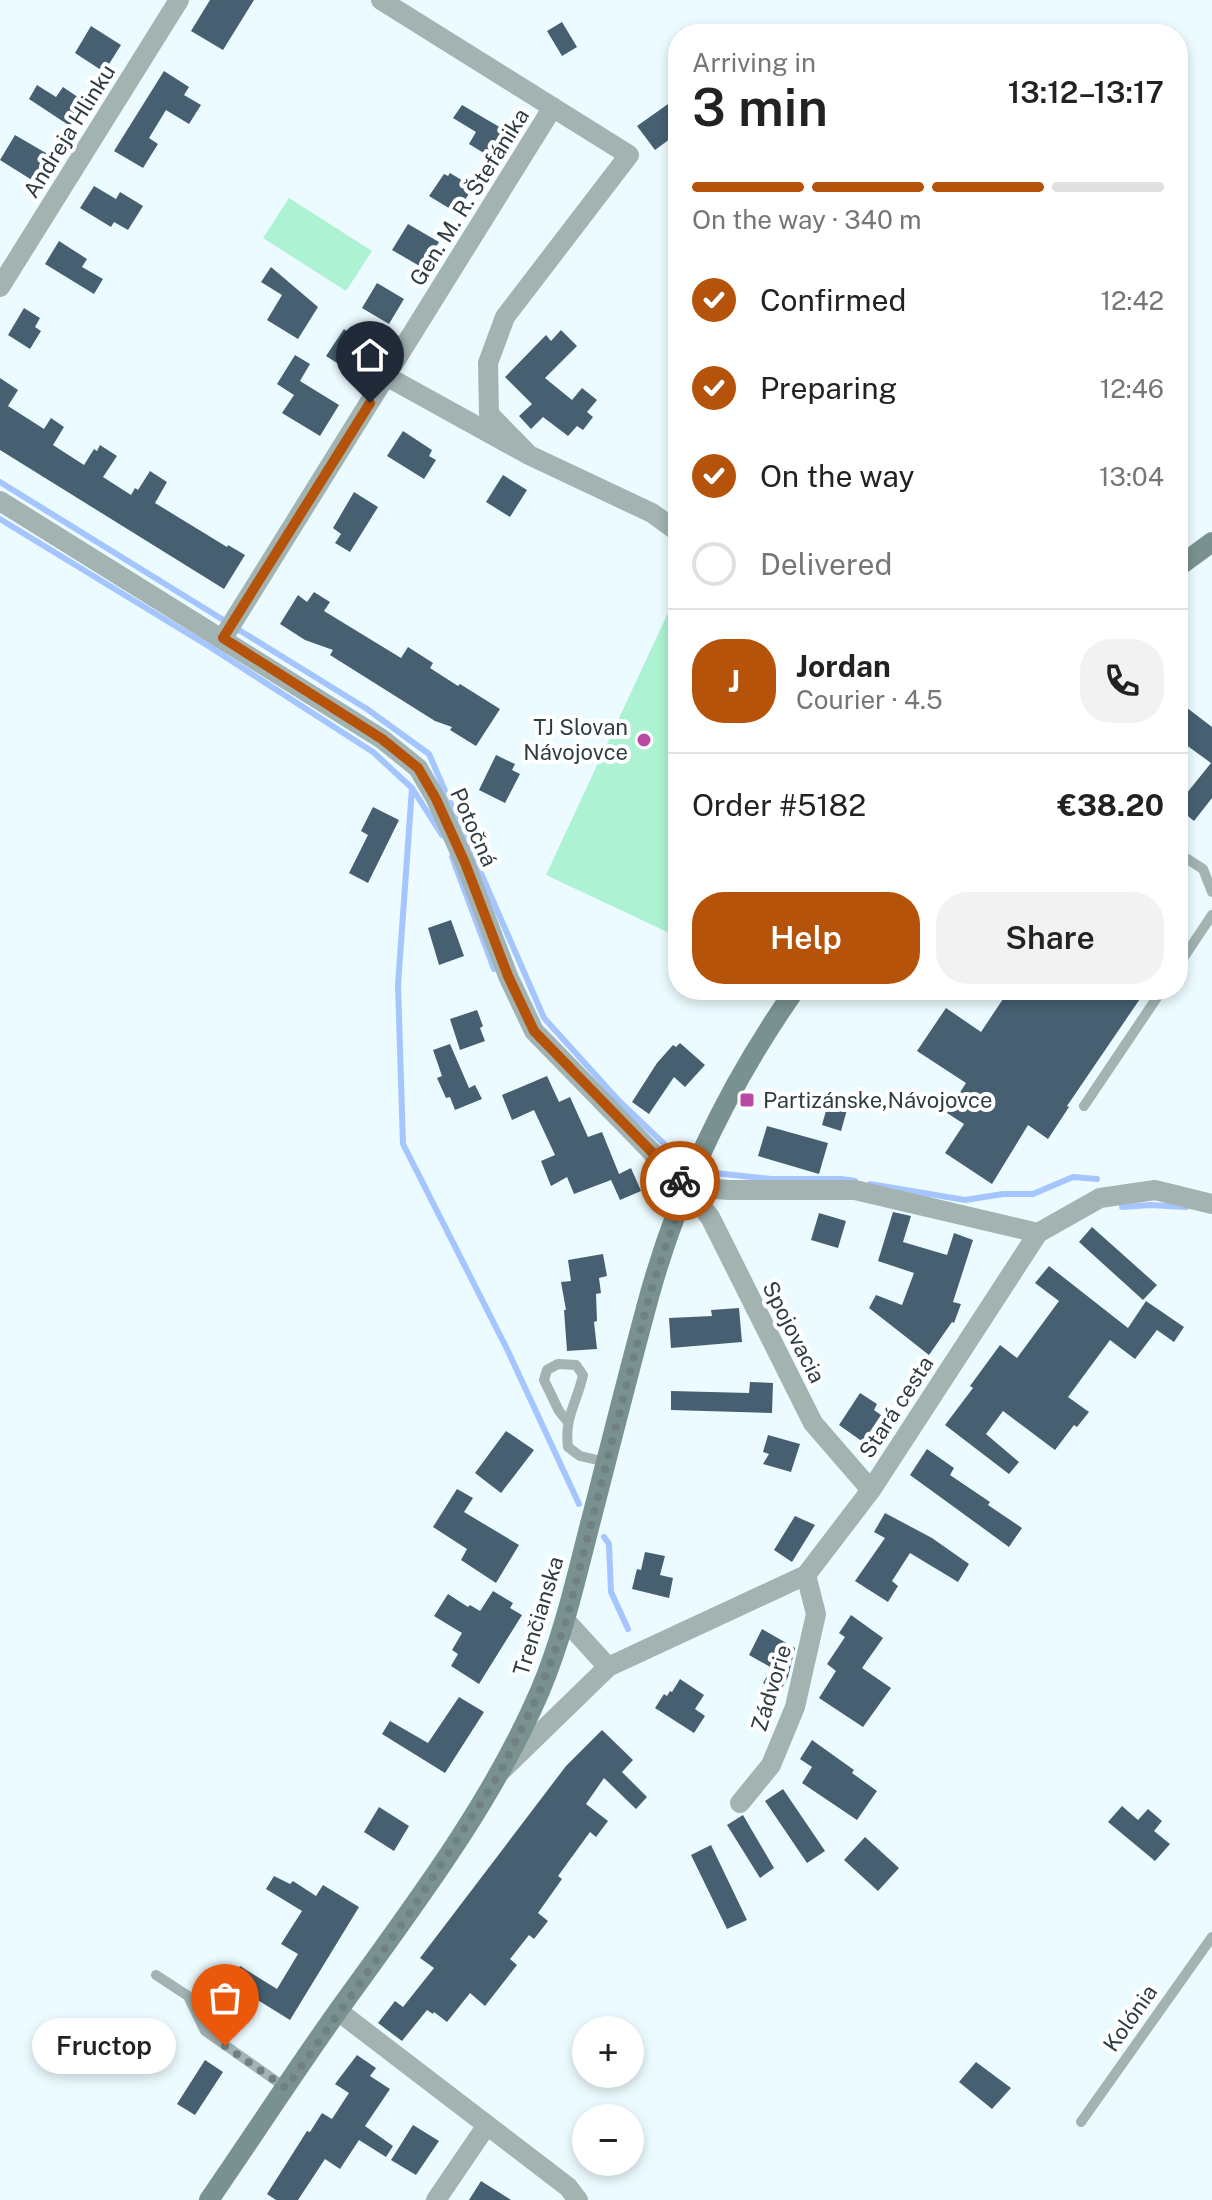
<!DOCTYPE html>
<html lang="en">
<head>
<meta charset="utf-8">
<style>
  body { margin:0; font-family:"Public Sans",sans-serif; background:#f2f2f2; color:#222; height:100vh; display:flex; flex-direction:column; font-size:30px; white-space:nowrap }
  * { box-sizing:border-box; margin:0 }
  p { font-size:26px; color:#767676 }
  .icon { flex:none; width:44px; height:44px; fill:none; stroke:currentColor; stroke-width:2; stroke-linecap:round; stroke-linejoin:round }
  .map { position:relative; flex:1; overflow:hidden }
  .sheet { position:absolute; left:668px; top:24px; width:520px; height:976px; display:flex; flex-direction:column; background:#fff; border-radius:32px; box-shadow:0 4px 12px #0003 }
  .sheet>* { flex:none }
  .controls { position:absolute; left:572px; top:2016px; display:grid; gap:16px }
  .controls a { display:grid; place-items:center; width:72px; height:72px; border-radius:50%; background:#fff; box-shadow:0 4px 12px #0003; font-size:40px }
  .pin { position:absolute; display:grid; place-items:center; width:68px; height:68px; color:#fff; margin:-82px -34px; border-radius:50% 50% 50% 0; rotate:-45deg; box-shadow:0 0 8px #0007 }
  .pin .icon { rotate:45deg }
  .courier { position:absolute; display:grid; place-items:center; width:80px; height:80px; margin:-40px; border:6px solid #b45309; border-radius:50%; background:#fff; color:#222; box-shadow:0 2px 10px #0007 }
  .bubble { position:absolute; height:56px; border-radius:28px; background:#fff; box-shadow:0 4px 12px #0003; font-size:26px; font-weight:600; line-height:56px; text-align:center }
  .headline em { font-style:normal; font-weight:600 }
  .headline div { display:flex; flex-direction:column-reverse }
  .headline { display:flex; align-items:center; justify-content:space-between; height:136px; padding:0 24px }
  h1 { font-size:52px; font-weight:600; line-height:60px }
  .bar { display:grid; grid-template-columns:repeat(4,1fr); gap:12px 8px; align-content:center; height:96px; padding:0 24px }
  .bar i { height:10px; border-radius:6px; background:#e0e0e0 }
  .bar .active { background:#b45309 }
  .bar p { grid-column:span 4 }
  .line { display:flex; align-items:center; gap:20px; padding:0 24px; border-top:2px solid #e0e0e0 }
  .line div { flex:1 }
  .round { display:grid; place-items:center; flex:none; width:84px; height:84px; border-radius:32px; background:#f2f2f2 }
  ol { padding:0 24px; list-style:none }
  li { display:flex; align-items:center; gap:24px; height:88px }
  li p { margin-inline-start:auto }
  li .icon { padding:8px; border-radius:50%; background:#b45309; color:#fff; stroke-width:4 }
  li:last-child { color:#767676 }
  li i { width:44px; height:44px; border:4px solid #e0e0e0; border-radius:50% }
  .button { display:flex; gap:16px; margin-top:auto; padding:16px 24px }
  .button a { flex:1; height:92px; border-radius:32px; background:#b45309; color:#fff; font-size:32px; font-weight:600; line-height:92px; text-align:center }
  .button a+a { background:#f2f2f2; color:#222 }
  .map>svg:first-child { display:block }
</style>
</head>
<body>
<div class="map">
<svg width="1212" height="2200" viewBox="0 0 1212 2200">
  <rect width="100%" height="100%" fill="#ecfbff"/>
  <path fill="#adf2d3" d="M 289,198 L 372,251 L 346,291 L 263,238 Z
    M 673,602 L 678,604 L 678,937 L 546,875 Z"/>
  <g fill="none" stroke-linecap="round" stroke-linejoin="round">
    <path stroke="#a5c5ff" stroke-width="6" d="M 0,482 L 225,621
      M 0,519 L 210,647 L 373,752 L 412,788 L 442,835
      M 239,630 L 367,709 L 429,754 L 544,1018 L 620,1102 L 680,1159
      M 412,788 L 398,985 L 403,1144 L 507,1349 L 579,1504
      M 452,857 L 494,969
      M 715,1173 L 771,1179 L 841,1179 L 855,1181
      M 870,1184 L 965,1200 L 1003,1194 L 1033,1194 L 1073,1177 L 1097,1179
      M 1122,1207 L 1150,1205 L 1186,1207
      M 604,1537 L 609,1544 L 611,1592 L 628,1629"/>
  </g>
  <path fill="#466071" d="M 210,0 L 254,0 L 223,50 L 191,31 Z
    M 562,22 L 577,47 L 562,56 L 547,31 Z
    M 91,26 L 121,45 L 104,72 L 75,53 Z
    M 164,71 L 189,87 L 184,95 L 201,105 L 189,124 L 166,110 L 149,138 L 158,144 L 143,168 L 114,151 Z
    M 37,85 L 56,97 L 63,87 L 85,102 L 70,126 L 29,99 Z
    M 678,97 L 678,133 L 655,150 L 637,126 Z
    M 462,105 L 508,132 L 492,158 L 469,144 L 476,132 L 453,118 Z
    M 15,135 L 51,156 L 35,182 L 0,160 Z
    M 450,173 L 473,187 L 457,213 L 429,196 L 444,174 L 448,176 Z
    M 94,186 L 116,199 L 120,192 L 143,206 L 128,230 L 114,222 L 111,227 L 80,208 Z
    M 408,224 L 439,242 L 423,268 L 392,250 Z
    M 59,241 L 87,259 L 82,267 L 103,279 L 94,294 L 45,264 Z
    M 271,267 L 318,307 L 298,339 L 267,320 L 282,295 L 261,282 Z
    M 377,283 L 404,299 L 389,324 L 362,308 Z
    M 24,308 L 40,318 L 35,327 L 41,331 L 30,349 L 8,335 Z
    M 344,329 L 371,351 L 356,375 L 326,356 Z
    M 561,330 L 577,346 L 545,378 L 572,400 L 582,388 L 597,400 L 587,412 L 593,417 L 583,430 L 577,426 L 568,436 L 543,417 L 531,429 L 519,416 L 532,404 L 505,377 L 546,335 L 551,341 Z
    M 295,355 L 310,364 L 300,381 L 339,405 L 320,436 L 282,413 L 294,395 L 277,384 Z
    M 0,378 L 18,390 L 8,406 L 44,429 L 51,418 L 64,427 L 53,445 L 84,465 L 94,449 L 97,451 L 100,445 L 117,456 L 103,477 L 131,495 L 135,488 L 138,490 L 150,471 L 167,482 L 155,503 L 227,547 L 228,545 L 245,555 L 224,589 L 0,450 Z
    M 403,431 L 432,450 L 429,456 L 436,460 L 424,479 L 387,456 Z
    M 503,475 L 527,490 L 510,517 L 486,502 Z
    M 354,492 L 378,507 L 350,552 L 335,543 L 341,534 L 333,528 Z
    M 314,592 L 330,602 L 324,611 L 401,658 L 408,647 L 433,663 L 430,668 L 458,686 L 460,684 L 500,709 L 476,746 L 450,730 L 452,727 L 435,721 L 330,655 L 333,650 L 305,640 L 280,624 L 298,595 L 307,602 Z
    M 1178,701 L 1212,727 L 1212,798 L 1194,821 L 1178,808 L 1178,804 L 1211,763 L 1178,739 Z
    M 496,755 L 515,764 L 512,770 L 520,774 L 505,803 L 479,790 Z
    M 373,807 L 399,820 L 368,883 L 349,873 L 368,835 L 361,831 Z
    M 451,920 L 464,956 L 439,965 L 428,928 Z
    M 1009,990 L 1146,990 L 1067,1106 L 1069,1107 L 1048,1139 L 1028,1125 L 992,1184 L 945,1153 L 964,1124 L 947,1113 L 966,1083 L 917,1051 L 946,1008 L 981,1032 Z
    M 477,1010 L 483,1026 L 480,1028 L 485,1041 L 460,1050 L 450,1019 Z
    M 680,1043 L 705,1065 L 685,1087 L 674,1077 L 649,1114 L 632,1102 L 657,1063 L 673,1045 L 676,1047 Z
    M 450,1044 L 469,1088 L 475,1085 L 482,1099 L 455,1110 L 450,1097 L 446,1098 L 437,1078 L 442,1076 L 433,1050 Z
    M 547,1076 L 559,1102 L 570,1097 L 588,1137 L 602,1132 L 619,1174 L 631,1168 L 641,1191 L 620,1200 L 611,1180 L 574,1194 L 567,1177 L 551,1186 L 541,1161 L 555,1155 L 534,1110 L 512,1120 L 502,1095 Z
    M 831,1093 L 850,1099 L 841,1131 L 822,1125 Z
    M 767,1126 L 828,1143 L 819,1174 L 758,1156 Z
    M 893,1212 L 911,1216 L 903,1242 L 947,1255 L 954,1233 L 973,1240 L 953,1302 L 961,1304 L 954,1323 L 952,1322 L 929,1355 L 869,1308 L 876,1295 L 902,1305 L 914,1273 L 878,1261 Z
    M 819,1213 L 846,1221 L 838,1248 L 811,1240 Z
    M 1092,1227 L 1157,1285 L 1143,1300 L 1079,1242 Z
    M 603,1254 L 607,1276 L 599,1278 L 601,1293 L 596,1294 L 597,1321 L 594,1322 L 597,1349 L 567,1351 L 564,1310 L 566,1310 L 561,1282 L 571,1281 L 568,1260 Z
    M 1049,1266 L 1128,1328 L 1146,1301 L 1184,1327 L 1174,1342 L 1157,1330 L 1135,1359 L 1110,1340 L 1068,1397 L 1089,1412 L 1077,1427 L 1074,1425 L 1055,1450 L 1003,1411 L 986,1434 L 1019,1462 L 1009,1474 L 945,1425 L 973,1388 L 970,1386 L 1000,1345 L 1017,1358 L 1059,1301 L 1035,1283 Z
    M 739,1308 L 742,1342 L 671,1348 L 669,1318 L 712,1316 L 711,1310 Z
    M 750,1382 L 773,1383 L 772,1413 L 671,1410 L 671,1391 L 749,1393 Z
    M 860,1393 L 877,1404 L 874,1410 L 881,1415 L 863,1442 L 839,1425 Z
    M 506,1431 L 534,1450 L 501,1493 L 475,1473 Z
    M 768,1435 L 800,1444 L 791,1472 L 763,1464 L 769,1454 L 763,1452 Z
    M 927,1449 L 954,1468 L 950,1475 L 990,1502 L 988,1505 L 1022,1528 L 1009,1547 L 910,1475 Z
    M 457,1489 L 473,1498 L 464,1512 L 519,1545 L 496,1583 L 461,1560 L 467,1549 L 433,1527 Z
    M 885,1513 L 932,1538 L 969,1564 L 958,1582 L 910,1553 L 892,1581 L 898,1586 L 888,1602 L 855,1581 L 885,1538 L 874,1532 Z
    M 795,1516 L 815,1525 L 792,1562 L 774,1550 Z
    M 645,1552 L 665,1556 L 660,1575 L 673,1578 L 669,1598 L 632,1589 L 637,1569 L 641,1570 Z
    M 493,1591 L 513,1603 L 510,1608 L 522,1615 L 479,1684 L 451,1666 L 458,1654 L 452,1650 L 462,1633 L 434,1616 L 448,1594 L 468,1607 L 470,1605 L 480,1611 Z
    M 851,1615 L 883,1638 L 862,1668 L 891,1688 L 863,1727 L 819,1698 L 836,1671 L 827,1664 L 845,1637 L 839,1633 Z
    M 762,1629 L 795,1648 L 788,1677 L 780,1692 L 763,1683 L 772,1668 L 749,1655 Z
    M 680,1679 L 704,1695 L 695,1709 L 705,1716 L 694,1733 L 655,1708 L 664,1694 L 667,1696 L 670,1691 L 672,1692 Z
    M 459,1697 L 484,1712 L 445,1773 L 382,1734 L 390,1721 L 428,1743 Z
    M 602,1730 L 633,1760 L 622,1772 L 647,1797 L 636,1809 L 604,1778 L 586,1804 L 608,1821 L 596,1837 L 590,1832 L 558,1876 L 562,1879 L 538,1913 L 548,1921 L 534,1939 L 529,1935 L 510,1959 L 517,1965 L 485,2006 L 470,1993 L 447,2022 L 434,2012 L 433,2014 L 427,2010 L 402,2041 L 378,2023 L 395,2001 L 403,2007 L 434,1968 L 420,1958 L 566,1766 Z
    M 812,1740 L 854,1770 L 852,1773 L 877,1791 L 857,1820 L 802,1783 L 812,1767 L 800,1759 Z
    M 783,1789 L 825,1851 L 807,1863 L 765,1801 Z
    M 1122,1806 L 1138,1820 L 1148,1809 L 1162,1821 L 1154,1831 L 1170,1844 L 1155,1861 L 1108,1822 Z
    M 379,1807 L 409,1826 L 394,1851 L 364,1832 Z
    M 743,1815 L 774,1868 L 760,1878 L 727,1825 Z
    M 865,1837 L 899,1868 L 878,1891 L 844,1860 Z
    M 711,1845 L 747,1920 L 727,1929 L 691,1855 Z
    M 274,1876 L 290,1884 L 293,1881 L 316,1896 L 323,1885 L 359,1907 L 290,2020 L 230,1983 L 240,1966 L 277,1989 L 298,1954 L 281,1944 L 302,1911 L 266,1889 Z
    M 357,2055 L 376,2068 L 370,2076 L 390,2089 L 365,2126 L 393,2146 L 386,2157 L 359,2140 L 340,2169 L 325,2159 L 298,2200 L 276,2200 L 267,2194 L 307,2131 L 310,2132 L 322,2113 L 332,2119 L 349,2093 L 335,2084 Z
    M 205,2060 L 223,2072 L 195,2115 L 177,2104 Z
    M 976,2062 L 1011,2088 L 992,2109 L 959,2082 Z
    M 413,2125 L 439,2141 L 416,2175 L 391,2160 Z
    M 481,2181 L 511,2200 L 469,2200 Z"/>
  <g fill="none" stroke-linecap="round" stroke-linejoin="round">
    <path stroke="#a3b3b2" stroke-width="10" d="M 1178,853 L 1203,869 L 1212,892
      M 1178,966 L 1212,915
      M 1084,1106 L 1162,990
      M 567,1421 L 559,1411 L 544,1380 L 547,1370 L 558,1364 L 576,1365 L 583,1375 C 577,1403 564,1417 568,1447 L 580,1456 L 606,1462
      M 156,1975 L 188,1996 L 205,2031 L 286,2088
      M 1081,2122 L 1212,1937"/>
    <path stroke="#a3b3b2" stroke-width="20" d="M 381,0 L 629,155 L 505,317 L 488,363 L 489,414 L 529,455
      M 0,287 L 179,0
      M 386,376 L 529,455 L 652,513 L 678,532
      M 0,501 L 382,739 L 418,768 L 436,799 L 465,863 L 508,976 L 534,1031 L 686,1187 L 710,1217 L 813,1423 L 871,1490
      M 223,638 L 553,107
      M 686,1187 L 728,1190 L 855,1190 L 1038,1233
      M 608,1667 L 806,1575 L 871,1490 L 1038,1233 L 1100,1198 L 1155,1190 L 1212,1204
      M 502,1770 L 608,1667 L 566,1621
      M 740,1803 L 771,1765 L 795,1707 L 816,1614 L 806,1575
      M 338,2011 L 568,2187 L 578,2200
      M 436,2200 L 487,2125"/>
    <path stroke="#79928f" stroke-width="20" d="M 1178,567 L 1212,542
      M 209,2200 C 253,2136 295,2071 340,2008 C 412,1908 491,1805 540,1691 C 562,1639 575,1583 589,1528 C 609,1451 628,1374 649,1297 C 679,1188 730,1083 795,990"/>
  </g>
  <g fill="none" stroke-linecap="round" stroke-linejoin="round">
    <path stroke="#708084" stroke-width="8" stroke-dasharray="0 14.4" d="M 225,2046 L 286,2088 L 413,1908 L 500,1773 L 540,1691 L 566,1621 L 651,1290 L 686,1187 L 680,1181"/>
    <path stroke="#b45309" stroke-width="10" d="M 370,403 L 223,638 L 382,739 L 418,768 L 436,799 L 465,863 L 508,976 L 534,1031 L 680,1181"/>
  </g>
  <g fill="#ba49a5" stroke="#fff" stroke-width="3">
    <circle cx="644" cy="740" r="8"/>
    <rect x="739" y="1092" width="16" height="16" rx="4"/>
  </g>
  <g text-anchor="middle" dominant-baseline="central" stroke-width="8" stroke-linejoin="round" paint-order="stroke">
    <g font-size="22" fill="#2e3d41" stroke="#fff">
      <text transform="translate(69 131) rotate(-58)">Andreja Hlinku</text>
      <text transform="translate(469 197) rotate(-58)">Gen. M. R. Štefánika</text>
      <text transform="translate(474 827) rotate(66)">Potočná</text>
      <text transform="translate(794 1332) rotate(63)">Spojovacia</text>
      <text transform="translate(896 1407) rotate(-57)">Stará cesta</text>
      <text transform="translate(538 1616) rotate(-73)">Trenčianska</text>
      <text transform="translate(771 1688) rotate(-73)">Zádvorie</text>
      <text transform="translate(1130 2018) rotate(-55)">Kolónia</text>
    </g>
    <g font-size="22" fill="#2e3d41" stroke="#fff" text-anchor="end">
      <text x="628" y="727">TJ Slovan<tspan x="628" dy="25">Návojovce</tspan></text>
      <text x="763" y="1100" text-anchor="start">Partizánske,Návojovce</text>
    </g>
  </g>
</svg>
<div class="controls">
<a>+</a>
<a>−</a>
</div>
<div class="pin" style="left:225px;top:2046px;background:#ea580c"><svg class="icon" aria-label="bag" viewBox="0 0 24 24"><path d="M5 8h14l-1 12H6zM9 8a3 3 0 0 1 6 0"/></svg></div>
<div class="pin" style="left:370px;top:403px;background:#1f2937"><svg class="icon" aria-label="home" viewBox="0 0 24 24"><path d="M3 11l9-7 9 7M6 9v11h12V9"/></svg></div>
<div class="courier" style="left:680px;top:1181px"><svg class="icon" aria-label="bike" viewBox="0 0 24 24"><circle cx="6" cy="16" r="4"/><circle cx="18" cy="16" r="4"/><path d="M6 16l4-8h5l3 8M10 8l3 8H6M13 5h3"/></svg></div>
<div class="bubble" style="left:32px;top:2018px;width:144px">Fructop</div>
<section class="sheet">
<div class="headline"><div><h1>3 min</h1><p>Arriving in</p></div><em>13:12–13:17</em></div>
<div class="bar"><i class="active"></i><i class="active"></i><i class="active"></i><i></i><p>On the way · 340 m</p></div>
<ol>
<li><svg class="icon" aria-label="check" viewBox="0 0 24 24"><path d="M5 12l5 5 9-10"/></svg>Confirmed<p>12:42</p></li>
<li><svg class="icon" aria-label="check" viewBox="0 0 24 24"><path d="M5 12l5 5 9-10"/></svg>Preparing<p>12:46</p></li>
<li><svg class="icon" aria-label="check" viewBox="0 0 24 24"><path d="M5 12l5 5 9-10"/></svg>On the way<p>13:04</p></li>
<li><i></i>Delivered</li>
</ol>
<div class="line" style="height:144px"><b class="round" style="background:#b45309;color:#fff">J</b><div><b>Jordan</b><p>Courier · 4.5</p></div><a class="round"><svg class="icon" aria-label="phone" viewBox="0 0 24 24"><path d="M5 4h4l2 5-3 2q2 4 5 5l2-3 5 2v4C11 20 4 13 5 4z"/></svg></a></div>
<div class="line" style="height:104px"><div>Order #5182</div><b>€38.20</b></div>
<div class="button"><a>Help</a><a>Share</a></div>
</section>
</div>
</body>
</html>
